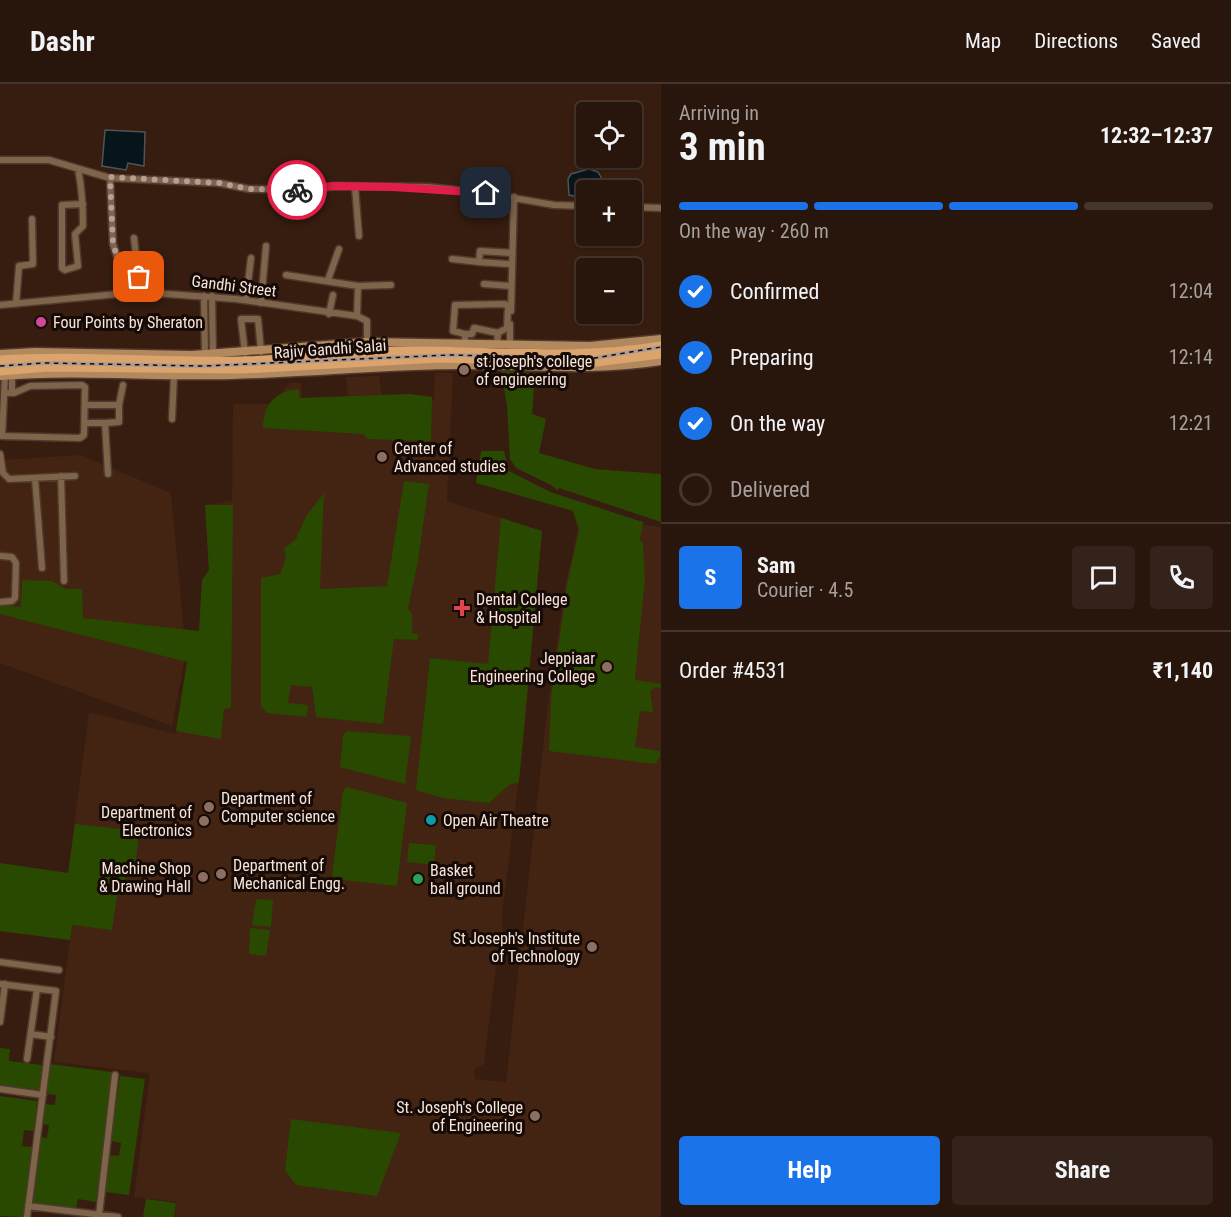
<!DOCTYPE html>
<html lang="en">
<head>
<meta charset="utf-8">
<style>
  body { margin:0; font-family:"Roboto Condensed",sans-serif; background:#34231a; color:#f1f3f6; height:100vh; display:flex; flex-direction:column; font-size:22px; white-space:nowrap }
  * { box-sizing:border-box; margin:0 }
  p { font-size:20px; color:#a59f9d }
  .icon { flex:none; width:33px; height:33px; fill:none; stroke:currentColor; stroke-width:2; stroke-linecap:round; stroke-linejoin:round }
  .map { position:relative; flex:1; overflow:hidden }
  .panel { display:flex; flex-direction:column; background:#28160c; width:570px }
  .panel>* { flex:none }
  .tools { position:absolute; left:576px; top:18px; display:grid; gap:12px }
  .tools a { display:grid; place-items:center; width:66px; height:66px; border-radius:6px; background:#28160c; box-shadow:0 2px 4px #0004,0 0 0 2px #44352d; font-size:30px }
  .pin { position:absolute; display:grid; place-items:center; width:51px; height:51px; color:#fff; margin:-26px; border-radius:12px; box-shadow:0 3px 9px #0006 }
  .courier { position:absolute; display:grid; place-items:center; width:60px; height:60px; margin:-30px; border:4px solid #e11d48; border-radius:50%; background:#fff; color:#222; box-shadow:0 2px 8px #0007 }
  .summary em { font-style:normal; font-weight:700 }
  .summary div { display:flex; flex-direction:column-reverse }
  .summary { display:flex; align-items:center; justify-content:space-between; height:102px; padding:0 18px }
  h1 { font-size:39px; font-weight:700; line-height:45px }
  .bar { display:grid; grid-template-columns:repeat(4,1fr); gap:9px 6px; align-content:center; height:72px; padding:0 18px }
  .bar i { height:8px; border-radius:4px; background:#44352d }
  .bar .selected { background:#1a73e8 }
  .bar p { grid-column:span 4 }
  .line { display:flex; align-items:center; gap:15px; padding:0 18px; border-top:2px solid #44352d }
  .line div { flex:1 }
  .round { display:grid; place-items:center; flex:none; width:63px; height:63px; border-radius:6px; background:#34231a }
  ol { padding:0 18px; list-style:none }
  li { display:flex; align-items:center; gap:18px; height:66px }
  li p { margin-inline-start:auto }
  li .icon { padding:6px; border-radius:50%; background:#1a73e8; color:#fff; stroke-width:4 }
  li:last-child { color:#a59f9d }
  li i { width:33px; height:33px; border:3px solid #44352d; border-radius:50% }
  .cta { display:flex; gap:12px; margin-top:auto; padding:12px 18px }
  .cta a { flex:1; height:69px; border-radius:6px; background:#1a73e8; color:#fff; font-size:24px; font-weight:700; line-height:69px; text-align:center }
  .cta a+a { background:#34231a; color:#f1f3f6 }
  header { display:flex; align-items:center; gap:36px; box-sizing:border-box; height:84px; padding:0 30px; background:#28160c; border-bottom:2px solid #44352d }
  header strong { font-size:28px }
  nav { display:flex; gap:33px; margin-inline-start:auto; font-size:21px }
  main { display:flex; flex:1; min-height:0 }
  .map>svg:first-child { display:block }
</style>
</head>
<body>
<header>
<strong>Dashr</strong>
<nav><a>Map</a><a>Directions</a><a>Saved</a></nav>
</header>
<main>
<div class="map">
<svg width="661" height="1133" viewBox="0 0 661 1133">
  <rect width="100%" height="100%" fill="#361d10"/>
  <path fill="#432312" d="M 435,289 L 453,289 L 447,417 L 542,447 L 524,653 L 502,832 L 503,850 L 500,873 L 497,873 L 484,980 L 474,985 L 475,995 L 506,998 L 548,619 L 566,498 L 581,432 L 661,443 L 661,1133 L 175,1133 L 176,1118 L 134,1113 L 150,989 L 54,978 L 70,856 L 0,847 L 0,779 L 68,789 L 89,628 L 176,650 L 187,578 L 199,547 L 202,496 L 209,486 L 205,421 L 232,417 L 233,320 L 270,320 L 290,299 L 301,299 L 302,317 L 348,314 L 346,293 L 379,292 L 382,316 L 434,316 Z
    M 81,371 L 171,409 L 186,569 L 172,642 L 0,579 L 0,376 Z"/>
  <path fill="#294900" d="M 501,287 L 535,289 L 532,330 L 546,335 L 539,369 L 595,385 L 661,390 L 661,438 L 559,404 L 557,406 L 551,401 L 516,384 L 510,375 L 507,321 Z
    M 299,305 L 299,314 L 409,310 L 432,313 L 431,357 L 368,355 L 363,350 L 263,344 C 263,321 275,307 299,305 Z
    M 481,367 L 504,367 L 509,387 L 550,408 L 643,438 L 640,456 L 643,459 L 645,494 L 635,596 L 661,600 L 661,604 L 655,603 L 650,608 L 653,628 L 640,627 L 635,663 L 660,667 L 660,673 L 655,680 L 549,667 L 551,614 L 567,501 L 579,446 L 573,427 L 476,399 Z
    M 404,397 L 429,400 L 418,477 L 408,524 L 412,530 L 412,549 L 419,550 L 417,556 L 394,555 L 383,640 L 316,633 L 312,603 L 291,601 L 288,619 L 308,621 L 307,633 L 267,629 L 261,622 L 261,494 L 280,490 L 286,474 L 284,465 L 296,455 L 306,432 L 324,409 L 320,505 L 387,502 Z
    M 205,421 L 233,421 L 231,624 L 224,625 L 221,655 L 176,647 L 187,578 L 0,530 L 0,521 L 21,523 L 22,496 L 52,497 L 66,505 L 82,505 L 83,534 L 199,547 L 202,496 L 209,486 Z
    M 501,434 L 542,447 L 519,698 L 509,701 L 489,719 L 443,714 L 416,706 L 430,574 L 488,580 Z
    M 347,647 L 411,652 L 405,700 L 340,683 L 343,652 Z
    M 347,703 L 407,719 L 397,802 L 335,795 L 332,791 L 343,707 Z
    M 75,740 L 139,747 L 135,785 L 126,784 L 125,799 L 119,799 L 112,846 L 72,841 L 70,856 L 0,847 L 0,779 L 68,789 Z
    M 409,759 L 436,761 L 434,781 L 407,778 Z
    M 256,815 L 273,816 L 271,843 L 252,841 Z
    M 250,844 L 270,846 L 266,872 L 249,870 Z
    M 0,964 L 10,965 L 9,977 L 42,981 L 39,1006 L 0,1001 Z
    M 50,980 L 112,988 L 96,1118 L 78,1115 L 76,1125 L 31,1120 L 39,1053 L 47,1054 L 49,1041 L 42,1040 L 44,1020 L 55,1021 L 56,1011 L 47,1010 Z
    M 120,992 L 145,995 L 129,1111 L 105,1108 L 110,1071 L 119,1072 L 121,1059 L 111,1057 Z
    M 0,1012 L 37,1017 L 34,1047 L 24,1046 L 22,1062 L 32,1063 L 23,1133 L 0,1132 Z
    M 291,1035 L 401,1049 L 377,1112 L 296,1101 L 285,1086 Z
    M 146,1115 L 176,1119 L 174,1133 L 143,1133 Z"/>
  <path fill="#07141a" stroke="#4f5354" stroke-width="1.5" d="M 105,46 L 145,48 L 144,82 L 128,79 L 126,86 L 102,82 Z
    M 589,85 L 598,88 L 602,95 L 602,106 L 586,106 L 586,114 L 569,111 L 568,95 L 571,90 Z"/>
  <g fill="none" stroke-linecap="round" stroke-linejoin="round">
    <g stroke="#51392d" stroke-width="9">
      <path id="street" d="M 0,76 L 49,76 L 110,94 L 219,99 L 249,105 L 309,106 L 334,102 L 428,103 L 485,109 L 554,121 L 586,122
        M 78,85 C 82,104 83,122 83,142 L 75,150 L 78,182 L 65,186 L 62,184 L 62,121 L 83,120
        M 110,94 L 113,160 L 123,191 L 124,209
        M 355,103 L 359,152
        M 632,123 L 661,124
        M 134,154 L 140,208
        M 452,175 L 479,178 L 480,167 L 512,169
        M 479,178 L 508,180
        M 286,191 L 358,202 L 391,201
        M 139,193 L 153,193
        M 328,196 L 339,165
        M 484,200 L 511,202
        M 204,212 L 205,270
        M 212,212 L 213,270
        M 246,216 L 251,174
        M 261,219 L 266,162
        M 16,220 L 19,182 L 33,180 L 32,135
        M 0,221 L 140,208 L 236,215 L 357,232 L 367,237 L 367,258
        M 511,227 L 514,113
        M 329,230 L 333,211
        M 357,232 L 358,202
        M 465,250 L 472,250 L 474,244 L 498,249
        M 465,259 L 465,250 L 453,247 L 455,221 L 505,220 L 508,223 L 507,244 L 498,249 L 497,260
        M 510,261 L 510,240
        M 245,269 L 241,235 L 258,235 L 261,268
        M 12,291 L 12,309
        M 5,292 L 2,352 L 80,354 L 84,351 L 85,303 L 82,301 L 30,302 L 14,309 L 5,309
        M 85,321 L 119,321 L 123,301
        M 172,335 L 174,292
        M 85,339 L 105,339
        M 0,370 L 3,389 L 9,395 L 75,392
        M 108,390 L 105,339 L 119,338 L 119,321
        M 61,392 L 64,497
        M 35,394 L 42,484
        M 0,472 L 12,473 L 16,479 L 15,514 L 12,517 L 0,518
        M 0,878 L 59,886
        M 0,900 L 56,907 L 27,1133
        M 0,938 L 5,900
        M 31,950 L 51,953
        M 27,975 L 37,905
        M 0,1005 L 43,1011
        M 28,1122 L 118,1133
        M 99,1131 L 115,991"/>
    </g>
    <g stroke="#51392d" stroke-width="11">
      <path id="secondary" d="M 0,270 L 35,268 L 192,271 L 367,258 L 590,262 L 661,255
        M 0,292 C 77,286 154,293 231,291 C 308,289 385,281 462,281 C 529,281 594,288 661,277"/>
    </g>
    <g stroke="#51392d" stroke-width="12">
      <path id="primary" d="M 0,276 C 80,271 160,279 240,277 C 298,276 355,267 412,267 C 495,267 580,276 661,262
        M 0,287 L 48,283 L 243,285 L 438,274 L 596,278 L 661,270"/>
    </g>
    <use href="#street" stroke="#7e644a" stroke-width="6"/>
    <use href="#secondary" stroke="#b2885e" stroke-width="8"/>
    <use href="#primary" stroke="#daa46c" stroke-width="9"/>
    <g stroke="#af9a90" stroke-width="4">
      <path id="rail" d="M 0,282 L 44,279 L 204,282 L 449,271 L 595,274 L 661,263"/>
    </g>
    <use href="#rail" stroke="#150a05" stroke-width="1.5" stroke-dasharray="4.5" stroke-linecap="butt"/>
  </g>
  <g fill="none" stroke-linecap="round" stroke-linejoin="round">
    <path stroke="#b39f95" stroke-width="6" stroke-dasharray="0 10.8" d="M 139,193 L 140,208 L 123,209 L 123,191 L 113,160 L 110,93 L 219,99 L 249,105 L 297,106"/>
    <path stroke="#e11d48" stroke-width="8" d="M 297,106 L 334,102 L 393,103 L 486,109"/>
  </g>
  <circle fill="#d1479c" stroke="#150a05" stroke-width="2" cx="41" cy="238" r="6"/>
  <g fill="#8d6e63" stroke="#150a05" stroke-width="2">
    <circle cx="464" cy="286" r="6"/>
    <circle cx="382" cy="373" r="6"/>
    <circle cx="607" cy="583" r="6"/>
    <circle cx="209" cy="723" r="6"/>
    <circle cx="204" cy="737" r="6"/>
    <circle cx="221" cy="790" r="6"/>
    <circle cx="203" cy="793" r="6"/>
    <circle cx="592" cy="863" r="6"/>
    <circle cx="535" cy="1032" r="6"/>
  </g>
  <path fill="#e0444e" stroke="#150a05" stroke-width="2" d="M459 515h6v6h6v6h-6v6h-6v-6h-6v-6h6z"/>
  <circle fill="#0f9aa8" stroke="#150a05" stroke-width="2" cx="431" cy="736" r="6"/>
  <circle fill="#2e9e5b" stroke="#150a05" stroke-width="2" cx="418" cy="795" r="6"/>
  <g text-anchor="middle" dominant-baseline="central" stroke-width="6" stroke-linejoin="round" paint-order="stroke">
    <g font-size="16" fill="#f7e5dc" stroke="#150a05">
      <text transform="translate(234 202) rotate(7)">Gandhi Street</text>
      <text transform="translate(330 265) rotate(-4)">Rajiv Gandhi Salai</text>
    </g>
    <g font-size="16" fill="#f7e5dc" stroke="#150a05" text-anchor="start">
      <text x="53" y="238">Four Points by Sheraton</text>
      <text x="476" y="277">st.joseph's college<tspan x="476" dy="18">of engineering</tspan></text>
      <text x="394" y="364">Center of<tspan x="394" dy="18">Advanced studies</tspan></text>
      <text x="476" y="515">Dental College<tspan x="476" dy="18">&amp; Hospital</tspan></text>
      <text x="595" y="574" text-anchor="end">Jeppiaar<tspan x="595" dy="18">Engineering College</tspan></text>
      <text x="221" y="714">Department of<tspan x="221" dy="18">Computer science</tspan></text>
      <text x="192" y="728" text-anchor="end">Department of<tspan x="192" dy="18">Electronics</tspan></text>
      <text x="443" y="736">Open Air Theatre</text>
      <text x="233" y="781">Department of<tspan x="233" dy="18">Mechanical Engg.</tspan></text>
      <text x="191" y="784" text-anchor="end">Machine Shop<tspan x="191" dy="18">&amp; Drawing Hall</tspan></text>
      <text x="430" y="786">Basket<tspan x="430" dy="18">ball ground</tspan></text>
      <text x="580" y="854" text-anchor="end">St Joseph's Institute<tspan x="580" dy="18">of Technology</tspan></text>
      <text x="523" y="1023" text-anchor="end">St. Joseph's College<tspan x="523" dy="18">of Engineering</tspan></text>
    </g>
  </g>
</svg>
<div class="tools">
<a><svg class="icon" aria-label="locate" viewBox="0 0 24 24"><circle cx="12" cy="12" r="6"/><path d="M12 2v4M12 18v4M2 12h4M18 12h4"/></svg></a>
<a>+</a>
<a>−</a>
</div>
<div class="pin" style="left:139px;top:193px;background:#ea580c"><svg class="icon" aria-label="bag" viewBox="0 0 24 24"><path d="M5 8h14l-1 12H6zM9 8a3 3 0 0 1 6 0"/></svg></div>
<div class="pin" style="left:486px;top:109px;background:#1f2937"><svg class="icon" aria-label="home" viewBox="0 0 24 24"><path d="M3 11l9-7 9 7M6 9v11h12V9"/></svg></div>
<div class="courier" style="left:297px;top:106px"><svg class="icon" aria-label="bike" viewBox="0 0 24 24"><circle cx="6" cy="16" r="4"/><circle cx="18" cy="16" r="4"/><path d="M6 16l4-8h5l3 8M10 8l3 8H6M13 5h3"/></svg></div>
</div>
<section class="panel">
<div class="summary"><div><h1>3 min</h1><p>Arriving in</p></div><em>12:32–12:37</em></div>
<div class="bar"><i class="selected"></i><i class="selected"></i><i class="selected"></i><i></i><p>On the way · 260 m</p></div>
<ol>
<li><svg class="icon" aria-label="check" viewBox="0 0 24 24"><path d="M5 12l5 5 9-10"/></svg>Confirmed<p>12:04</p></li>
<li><svg class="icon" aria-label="check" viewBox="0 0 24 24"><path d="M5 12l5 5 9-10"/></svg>Preparing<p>12:14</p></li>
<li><svg class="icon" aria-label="check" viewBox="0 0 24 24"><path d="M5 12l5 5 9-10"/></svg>On the way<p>12:21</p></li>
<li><i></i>Delivered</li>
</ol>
<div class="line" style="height:108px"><b class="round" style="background:#1a73e8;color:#fff">S</b><div><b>Sam</b><p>Courier · 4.5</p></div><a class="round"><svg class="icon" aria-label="chat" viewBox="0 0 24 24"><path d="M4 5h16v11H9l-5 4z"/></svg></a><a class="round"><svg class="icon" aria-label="phone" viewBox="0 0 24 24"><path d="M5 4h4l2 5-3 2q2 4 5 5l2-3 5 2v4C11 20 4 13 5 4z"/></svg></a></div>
<div class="line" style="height:78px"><div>Order #4531</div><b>₹1,140</b></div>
<div class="cta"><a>Help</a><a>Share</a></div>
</section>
</main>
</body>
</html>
